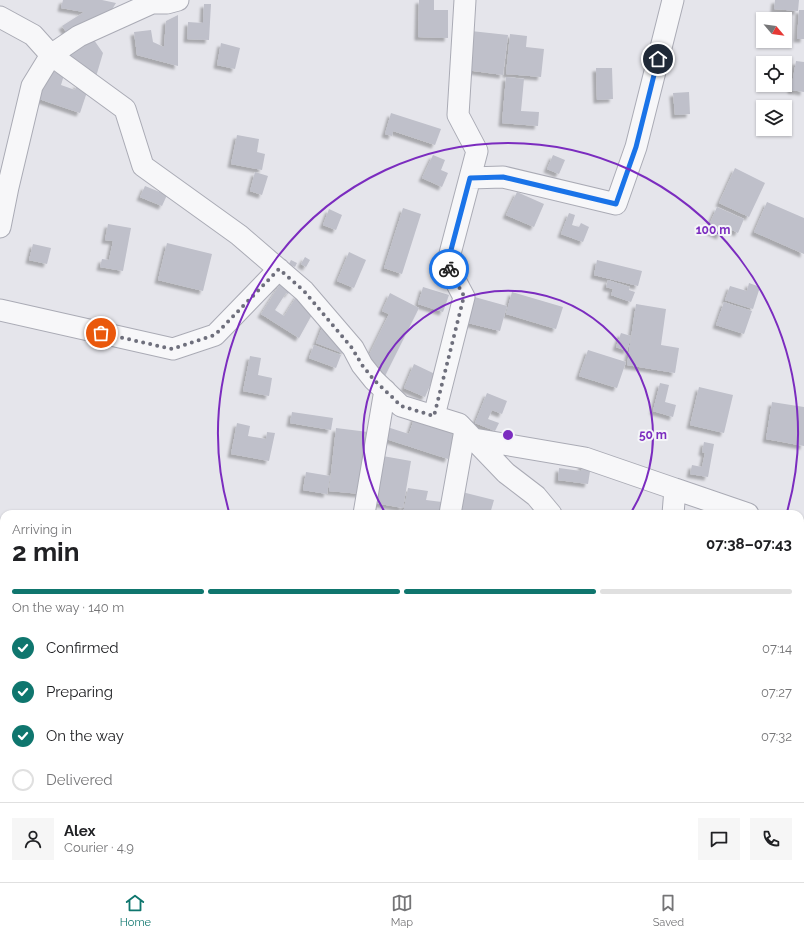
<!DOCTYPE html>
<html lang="en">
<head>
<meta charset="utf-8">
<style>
  body { margin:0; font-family:Raleway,sans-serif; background:#f6f6f6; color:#202124; height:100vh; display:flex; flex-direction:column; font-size:15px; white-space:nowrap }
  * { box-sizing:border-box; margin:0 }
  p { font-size:13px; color:#757577 }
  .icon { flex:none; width:22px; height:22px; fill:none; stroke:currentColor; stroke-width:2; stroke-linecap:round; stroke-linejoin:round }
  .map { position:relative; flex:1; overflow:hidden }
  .side { position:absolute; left:0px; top:510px; width:804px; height:372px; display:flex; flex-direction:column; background:#fff; border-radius:12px 12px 0 0; box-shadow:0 1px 3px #0004 }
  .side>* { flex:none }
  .needle { width:26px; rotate:119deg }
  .tools { position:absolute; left:756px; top:12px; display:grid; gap:8px }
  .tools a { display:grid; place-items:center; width:36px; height:36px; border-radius:0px; background:#fff; box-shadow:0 1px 3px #0004; font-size:20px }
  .pin { position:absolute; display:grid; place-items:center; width:34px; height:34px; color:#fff; margin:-17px; border:2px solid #fff; border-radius:50%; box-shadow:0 1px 4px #0007 }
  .courier { position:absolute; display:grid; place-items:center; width:40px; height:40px; margin:-20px; border:3px solid #1a73e8; border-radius:50%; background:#fff; color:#222; box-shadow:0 1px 5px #0007 }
  .headline em { font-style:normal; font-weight:700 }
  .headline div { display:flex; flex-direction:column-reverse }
  .headline { display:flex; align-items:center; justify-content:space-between; height:68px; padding:0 12px }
  h1 { font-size:26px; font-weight:700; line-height:30px }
  .bar { display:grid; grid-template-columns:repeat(4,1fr); gap:6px 4px; align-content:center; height:48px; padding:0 12px }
  .bar i { height:5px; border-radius:3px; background:#e0e0e0 }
  .bar .current { background:#0f766e }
  .bar p { grid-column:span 4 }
  .line { display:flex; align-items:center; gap:10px; padding:0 12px; border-top:1px solid #e0e0e0 }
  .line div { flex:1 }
  .round { display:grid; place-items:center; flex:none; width:42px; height:42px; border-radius:0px; background:#f6f6f6 }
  ol { padding:0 12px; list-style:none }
  li { display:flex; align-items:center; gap:12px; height:44px }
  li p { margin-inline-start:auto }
  li .icon { padding:4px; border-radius:50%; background:#0f766e; color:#fff; stroke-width:4 }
  li:last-child { color:#757577 }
  li i { width:22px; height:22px; border:2px solid #e0e0e0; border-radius:50% }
  .tabs { display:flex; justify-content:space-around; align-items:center; height:56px; border-top:1px solid #e0e0e0; background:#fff; font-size:11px; color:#757577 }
  .tabs a { display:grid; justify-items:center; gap:2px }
  .tabs .current { color:#0f766e }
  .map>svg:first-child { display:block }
</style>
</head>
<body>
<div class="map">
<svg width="804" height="882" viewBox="0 0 804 882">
  <defs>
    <filter id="shadow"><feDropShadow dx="-3.5" dy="3.5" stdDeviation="1" flood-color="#0004"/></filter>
  </defs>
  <rect width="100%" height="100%" fill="#e5e5eb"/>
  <path fill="#bfc0ca" filter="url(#shadow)" d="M 63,0 L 102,0 L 116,3 L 111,11 L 69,36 L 62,26 L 84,12 L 61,8 Z
    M 419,0 L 434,0 L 434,10 L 448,10 L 448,38 L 418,37 Z
    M 775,0 L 799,0 L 798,11 L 774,9 Z
    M 204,4 L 211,4 L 209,40 L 187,39 L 188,22 L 203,23 Z
    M 799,10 L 804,10 L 804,39 L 797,39 Z
    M 178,15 L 178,66 L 137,55 L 134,32 L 151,30 L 153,42 L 164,47 L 166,21 Z
    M 471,31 L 508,35 L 503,75 L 466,70 Z
    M 510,34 L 527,36 L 526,47 L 544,49 L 541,77 L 506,74 Z
    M 94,40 L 103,53 L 95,80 L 64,61 L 70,51 Z
    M 221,43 L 240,48 L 235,69 L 217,65 Z
    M 796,61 L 804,62 L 804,92 L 791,90 Z
    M 596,68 L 612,68 L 613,99 L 597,100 Z
    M 49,70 L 64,75 L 61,85 L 75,90 L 77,84 L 88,89 L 80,113 L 39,99 Z
    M 506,77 L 524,79 L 521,111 L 539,112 L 538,126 L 502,123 Z
    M 689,92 L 690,114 L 675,115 L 673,93 Z
    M 391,113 L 441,129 L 435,145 L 393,131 L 392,136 L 385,134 Z
    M 237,135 L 259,139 L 257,152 L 265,154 L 262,170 L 231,164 Z
    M 433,155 L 445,160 L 441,170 L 448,173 L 442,187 L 422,178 Z
    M 553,155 L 565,160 L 559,174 L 547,169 Z
    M 735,168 L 765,183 L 749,217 L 719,203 Z
    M 255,172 L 268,176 L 262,195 L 250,191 Z
    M 145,186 L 167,195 L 162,206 L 140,197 Z
    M 517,192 L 544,204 L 534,227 L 506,215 Z
    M 767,202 L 804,218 L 804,254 L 754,232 Z
    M 717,207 L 744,219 L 738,233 L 724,226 L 720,236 L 707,230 Z
    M 403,208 L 421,214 L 402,274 L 384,268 Z
    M 329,209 L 342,215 L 336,230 L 323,225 Z
    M 569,213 L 575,215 L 572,225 L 579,227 L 581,223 L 589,227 L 583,242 L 561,234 Z
    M 108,224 L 131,228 L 123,271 L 100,267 L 102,259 L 109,260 L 113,241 L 105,240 Z
    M 167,243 L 212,254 L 203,291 L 158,280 Z
    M 33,244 L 51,248 L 47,264 L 29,260 Z
    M 349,252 L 366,260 L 354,288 L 337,281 Z
    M 305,257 L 310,260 L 306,267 L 301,264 Z
    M 291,260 L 297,263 L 295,267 L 289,264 Z
    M 597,260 L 642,271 L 638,286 L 594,275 Z
    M 608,280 L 630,287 L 629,290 L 635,292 L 631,302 L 611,295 L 613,289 L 606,287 Z
    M 282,281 L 292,287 L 288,294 L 286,293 L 275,310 L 284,316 L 298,294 L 314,311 L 299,338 L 261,314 Z
    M 749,283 L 760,287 L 753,309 L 725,300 L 730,286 L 747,291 Z
    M 423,287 L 449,295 L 443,312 L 418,304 Z
    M 512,292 L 563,307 L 556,329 L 506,314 Z
    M 390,293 L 419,308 L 385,376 L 377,372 L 380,367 L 373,364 L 374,360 L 368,357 L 389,314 L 382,311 Z
    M 471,296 L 507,306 L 500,331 L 464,322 Z
    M 724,302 L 752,311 L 744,334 L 716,325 Z
    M 636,304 L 666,309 L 661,345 L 679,348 L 675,373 L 627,365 Z
    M 324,322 L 348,346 L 342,353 L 316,343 Z
    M 621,333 L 631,336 L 627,351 L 616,347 Z
    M 314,345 L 341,355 L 336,368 L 309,358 Z
    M 588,350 L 626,362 L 617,388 L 579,376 Z
    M 250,356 L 261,358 L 258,375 L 272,378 L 269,396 L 243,391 Z
    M 414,364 L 435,374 L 425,397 L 404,388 Z
    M 660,383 L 669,385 L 665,402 L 676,405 L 673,417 L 653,411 Z
    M 699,387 L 733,395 L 724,433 L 690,425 Z
    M 487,393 L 507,401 L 502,414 L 492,410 L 488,419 L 499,423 L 495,431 L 475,423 Z
    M 772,402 L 804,407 L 804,446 L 766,439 Z
    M 292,412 L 333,418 L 331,430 L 290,423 Z
    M 415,416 L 458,429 L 448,459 L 380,437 L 384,426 L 409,434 Z
    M 237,423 L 250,426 L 248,436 L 266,439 L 267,432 L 275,433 L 269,461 L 231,454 Z
    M 336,428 L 368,432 L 361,494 L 329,491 Z
    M 704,442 L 714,444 L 708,477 L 690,474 L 692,465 L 702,467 L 705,453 L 702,452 Z
    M 377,455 L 411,461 L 403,508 L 369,502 Z
    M 582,464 L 591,465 L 588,484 L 558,480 L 559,468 L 581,471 Z
    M 306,472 L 330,476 L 327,494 L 303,490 Z
    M 408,488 L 428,491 L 426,500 L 442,502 L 441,514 L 403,514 Z
    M 462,492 L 494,500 L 490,514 L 457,514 Z
    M 800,591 L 804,592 L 804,611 L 800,610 Z"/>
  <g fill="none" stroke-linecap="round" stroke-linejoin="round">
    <g stroke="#aaabb5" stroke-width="23">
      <path id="minor" d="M 0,17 L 33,35 L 51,55 L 79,36 L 152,3 L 167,3 L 178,0
        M 470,178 L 503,177 L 616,204 L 636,147 L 673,0
        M 0,227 L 8,187 L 32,86 L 51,55 L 125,109 L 143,166 L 239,235 L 304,291 L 353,348 L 362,365 L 374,380 L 401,406 L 459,424 L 506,473 L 536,496 L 551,514
        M 0,310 L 173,349 L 215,335 L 279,269
        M 434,416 L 464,297 L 447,265 L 477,151 L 458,115 L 465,0
        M 474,439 L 585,458 L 675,489
        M 364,514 L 385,390
        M 450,514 L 465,430
        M 673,514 L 675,489 L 748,514
        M 800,532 L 804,533
        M 800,673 L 804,671
        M 0,826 L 4,826
        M 545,878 L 546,882"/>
    </g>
    <use href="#minor" stroke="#f7f7f9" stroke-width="21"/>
  </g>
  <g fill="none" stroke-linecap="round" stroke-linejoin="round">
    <path stroke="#6e6f7c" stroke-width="4" stroke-dasharray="0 7.2" d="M 101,333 L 172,349 L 215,335 L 279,269 L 304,291 L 352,348 L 362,365 L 374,380 L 391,396 L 401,406 L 434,416 L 464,296 L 449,269"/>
    <path stroke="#1a73e8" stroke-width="5" d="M 449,269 L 447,265 L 470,178 L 503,177 L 616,204 L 636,147 L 658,59"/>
  </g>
  <g fill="none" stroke="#7b2cbf" stroke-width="2">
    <path d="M386 514A145 145 0 1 1 630 514"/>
    <path d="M229 512A290 290 0 1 1 787 512"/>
  </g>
  <circle cx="508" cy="435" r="6" fill="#7b2cbf" stroke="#f4f5f8" stroke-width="2"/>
  <g font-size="12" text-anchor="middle" font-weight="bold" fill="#7b2cbf" stroke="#f4f5f8" stroke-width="4" stroke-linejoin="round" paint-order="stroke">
    <text x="713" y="234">100 m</text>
    <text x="653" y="439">50 m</text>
  </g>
</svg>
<div class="tools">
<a><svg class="needle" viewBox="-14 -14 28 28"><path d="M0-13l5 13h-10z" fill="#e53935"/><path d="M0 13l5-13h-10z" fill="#757577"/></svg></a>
<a><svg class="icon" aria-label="locate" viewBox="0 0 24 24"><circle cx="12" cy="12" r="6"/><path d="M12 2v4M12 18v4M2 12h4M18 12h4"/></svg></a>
<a><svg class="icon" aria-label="layers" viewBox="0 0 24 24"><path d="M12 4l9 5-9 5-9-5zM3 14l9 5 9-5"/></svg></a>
</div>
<div class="pin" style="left:101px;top:333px;background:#ea580c"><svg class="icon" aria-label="bag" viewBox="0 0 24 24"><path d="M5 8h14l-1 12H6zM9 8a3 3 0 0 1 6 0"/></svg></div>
<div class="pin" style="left:658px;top:59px;background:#1f2937"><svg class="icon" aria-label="home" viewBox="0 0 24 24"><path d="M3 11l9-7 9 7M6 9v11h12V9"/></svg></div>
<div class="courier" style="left:449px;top:269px"><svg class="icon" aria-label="bike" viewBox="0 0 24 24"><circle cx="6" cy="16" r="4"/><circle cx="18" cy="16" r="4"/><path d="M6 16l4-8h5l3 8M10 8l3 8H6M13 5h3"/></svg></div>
<section class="side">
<div class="headline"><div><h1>2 min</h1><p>Arriving in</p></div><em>07:38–07:43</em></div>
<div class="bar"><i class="current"></i><i class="current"></i><i class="current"></i><i></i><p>On the way · 140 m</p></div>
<ol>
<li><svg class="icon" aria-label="check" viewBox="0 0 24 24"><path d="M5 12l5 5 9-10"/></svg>Confirmed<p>07:14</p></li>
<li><svg class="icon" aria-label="check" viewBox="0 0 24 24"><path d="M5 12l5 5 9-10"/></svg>Preparing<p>07:27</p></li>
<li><svg class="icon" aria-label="check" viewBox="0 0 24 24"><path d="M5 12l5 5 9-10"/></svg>On the way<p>07:32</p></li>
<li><i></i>Delivered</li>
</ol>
<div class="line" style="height:72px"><a class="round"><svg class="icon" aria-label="person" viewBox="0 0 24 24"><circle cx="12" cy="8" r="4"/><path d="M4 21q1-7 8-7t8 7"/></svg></a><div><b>Alex</b><p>Courier · 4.9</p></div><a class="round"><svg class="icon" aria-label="chat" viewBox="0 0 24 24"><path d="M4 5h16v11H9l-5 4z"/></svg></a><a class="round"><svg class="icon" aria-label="phone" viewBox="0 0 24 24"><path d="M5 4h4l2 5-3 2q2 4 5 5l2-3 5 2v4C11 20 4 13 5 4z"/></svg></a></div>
</section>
</div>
<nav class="tabs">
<a class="current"><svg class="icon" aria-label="home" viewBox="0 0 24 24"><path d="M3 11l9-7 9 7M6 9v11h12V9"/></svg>Home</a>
<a><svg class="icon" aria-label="map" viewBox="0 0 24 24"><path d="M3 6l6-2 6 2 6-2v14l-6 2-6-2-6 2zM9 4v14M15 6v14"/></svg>Map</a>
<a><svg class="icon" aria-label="saved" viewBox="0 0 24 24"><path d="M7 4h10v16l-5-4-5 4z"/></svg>Saved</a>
</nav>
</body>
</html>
